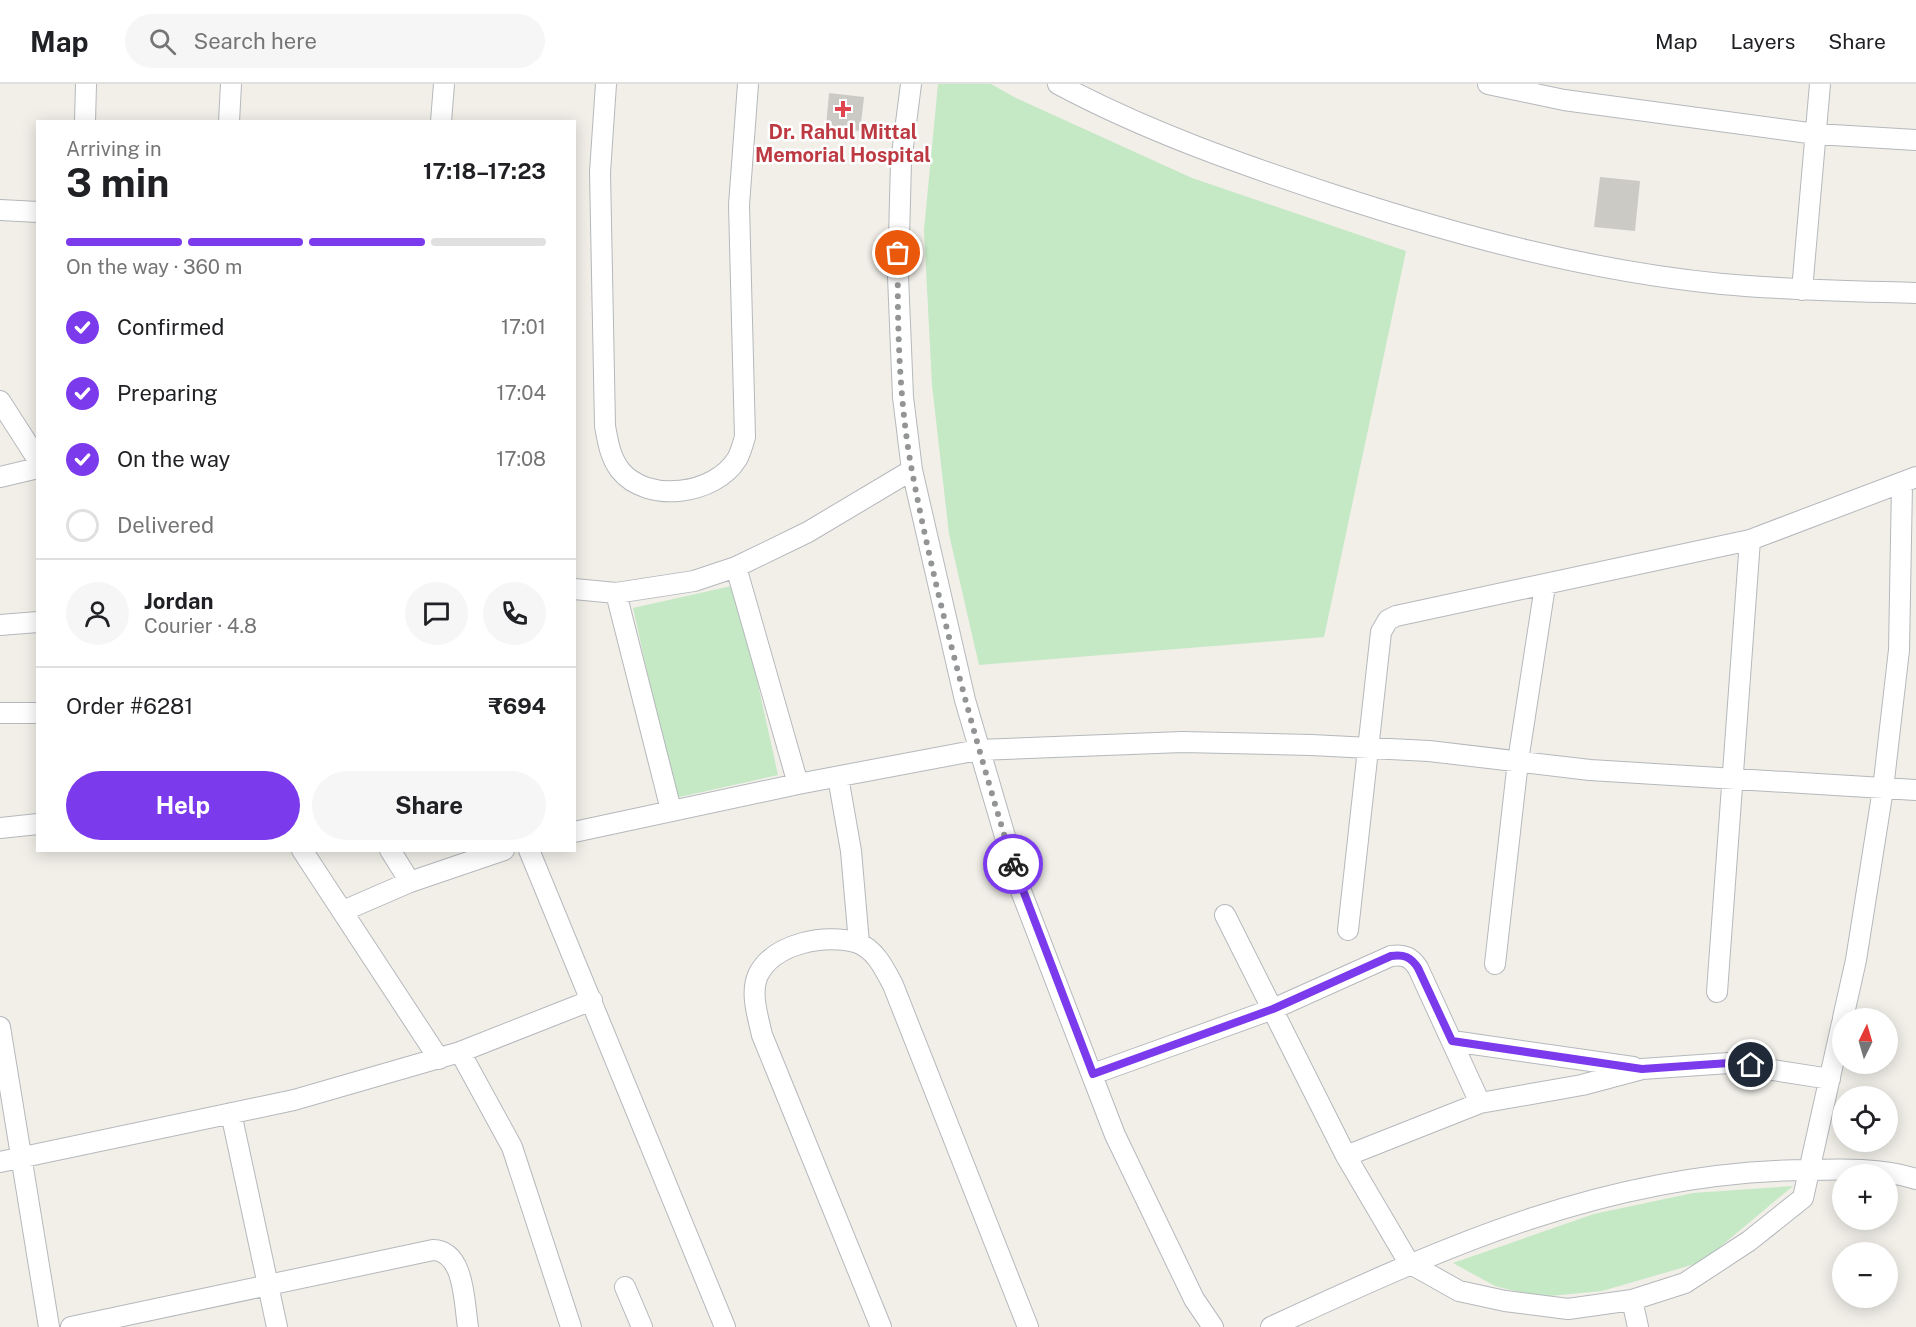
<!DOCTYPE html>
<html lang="en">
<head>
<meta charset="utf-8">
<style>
  body { margin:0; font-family:"Public Sans",sans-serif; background:#f6f6f6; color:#202124; height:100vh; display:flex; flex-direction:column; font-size:22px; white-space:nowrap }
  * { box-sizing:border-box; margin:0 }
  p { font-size:20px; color:#757577 }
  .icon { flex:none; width:33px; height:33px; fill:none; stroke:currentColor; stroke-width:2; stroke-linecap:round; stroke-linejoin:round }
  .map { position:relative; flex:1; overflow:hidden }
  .sheet { position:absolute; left:36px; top:36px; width:540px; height:732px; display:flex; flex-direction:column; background:#fff; border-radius:0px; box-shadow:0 3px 15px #0003 }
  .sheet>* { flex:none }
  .needle { width:39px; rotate:5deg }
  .buttons { position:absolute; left:1832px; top:924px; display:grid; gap:12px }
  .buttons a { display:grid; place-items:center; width:66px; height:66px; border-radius:50%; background:#fff; box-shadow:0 3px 15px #0003; font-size:30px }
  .pin { position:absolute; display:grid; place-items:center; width:51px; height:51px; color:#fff; margin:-26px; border:3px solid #fff; border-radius:50%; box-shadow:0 2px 6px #0007 }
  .courier { position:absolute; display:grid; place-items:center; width:60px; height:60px; margin:-30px; border:4px solid #7c3aed; border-radius:50%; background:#fff; color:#222; box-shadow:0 2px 8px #0007 }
  .head em { font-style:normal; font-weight:700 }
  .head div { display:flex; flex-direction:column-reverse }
  .head { display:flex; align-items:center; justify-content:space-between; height:102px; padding:0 30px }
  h1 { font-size:39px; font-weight:700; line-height:45px }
  .bar { display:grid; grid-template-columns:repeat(4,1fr); gap:9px 6px; align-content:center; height:72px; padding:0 30px }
  .bar i { height:8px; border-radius:4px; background:#e0e0e0 }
  .bar .selected { background:#7c3aed }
  .bar p { grid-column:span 4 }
  .line { display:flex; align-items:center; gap:15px; padding:0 30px; border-top:2px solid #e0e0e0 }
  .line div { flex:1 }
  .round { display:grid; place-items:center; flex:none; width:63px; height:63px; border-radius:32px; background:#f6f6f6 }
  ol { padding:0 30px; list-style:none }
  li { display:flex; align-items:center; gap:18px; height:66px }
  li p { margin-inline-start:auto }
  li .icon { padding:6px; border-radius:50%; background:#7c3aed; color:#fff; stroke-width:4 }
  li:last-child { color:#757577 }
  li i { width:33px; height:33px; border:3px solid #e0e0e0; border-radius:50% }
  .action { display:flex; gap:12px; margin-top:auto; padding:12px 30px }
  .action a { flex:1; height:69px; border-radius:36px; background:#7c3aed; color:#fff; font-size:24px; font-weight:700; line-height:69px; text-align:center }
  .action a+a { background:#f6f6f6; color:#202124 }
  header { display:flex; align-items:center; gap:36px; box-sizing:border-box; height:84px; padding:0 30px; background:#fff; border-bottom:2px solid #e0e0e0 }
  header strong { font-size:28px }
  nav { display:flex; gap:33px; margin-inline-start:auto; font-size:21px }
  .search { width:420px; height:54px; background:#f6f6f6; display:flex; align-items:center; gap:15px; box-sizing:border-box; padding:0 21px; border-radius:33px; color:#757577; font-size:22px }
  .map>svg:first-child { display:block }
</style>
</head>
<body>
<header>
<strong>Map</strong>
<div class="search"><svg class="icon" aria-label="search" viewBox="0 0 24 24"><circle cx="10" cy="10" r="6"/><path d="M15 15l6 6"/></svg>Search here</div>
<nav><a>Map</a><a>Layers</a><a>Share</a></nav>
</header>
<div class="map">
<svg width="1916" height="1243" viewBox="0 0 1916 1243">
  <rect width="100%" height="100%" fill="#f1efe8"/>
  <path fill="#c5e8c5" d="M 938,0 L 991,0 L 1016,14 L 1192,94 L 1406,167 L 1324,553 L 979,581 L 949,450 L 932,301 L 924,146 Z
    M 736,501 L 778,691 L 675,714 L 633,524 Z
    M 1793,1102 L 1702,1178 L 1602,1207 L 1539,1213 L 1495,1202 L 1453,1179 L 1594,1130 L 1693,1109 Z"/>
  <path fill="#cccac5" d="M 829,9 L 864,13 L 860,47 L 826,43 Z
    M 1600,93 L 1640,97 L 1635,147 L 1594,143 Z"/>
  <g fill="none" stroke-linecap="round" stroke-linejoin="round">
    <g stroke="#b5b8bc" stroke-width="22">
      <path id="minor" d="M 606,0 L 600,88 L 605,342 C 608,358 610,373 620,386 C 647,420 715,411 737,375 C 741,368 743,359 745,353 L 739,121 L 748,0
        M 911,0 L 901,78 L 898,192 L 903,313 L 912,386 L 965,616 L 1021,807 L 1115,1051 L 1194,1215 L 1213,1243
        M 1058,0 C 1146,47 1240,80 1334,111 C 1460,152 1589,187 1722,200 C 1786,206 1851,207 1916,209
        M 1488,0 L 1564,16 L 1816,50 L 1916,56
        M 85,38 L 86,0
        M 229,38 L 231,0
        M 441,38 L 444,0
        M 0,126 L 38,128
        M 1802,206 L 1820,0
        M 0,317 L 38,376
        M 0,393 L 38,384
        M 736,483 L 808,448 L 912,386
        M 574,505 L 616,509
        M 0,541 L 38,538
        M 0,629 L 38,629
        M 838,693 L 851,767 L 859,859
        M 671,726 L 616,509 L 694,497 L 736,483 L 798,700
        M 0,744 L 38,740
        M 574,748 L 798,700 L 978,666 L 1182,658 L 1311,661 L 1429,667 L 1590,686 L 1916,706
        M 302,766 L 439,975
        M 390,766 L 410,798
        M 529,766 L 725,1243
        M 343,827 L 410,798 L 504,766
        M 1225,831 L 1346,1072 L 1409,1179 L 1459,1207 L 1505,1217 L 1568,1225 L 1632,1216 L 1685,1199 L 1749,1157 L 1803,1114 L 1842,939
        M 1348,846 L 1381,548 L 1388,536 L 1396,532 L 1750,456 L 1916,393
        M 1495,880 L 1518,677 L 1545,502
        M 1717,908 L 1750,456
        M 1843,934 L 1856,876 L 1883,705 L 1899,566 L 1902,400
        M 0,943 L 49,1243
        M 1452,957 L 1633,983
        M 460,968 L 512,1063 L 571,1243
        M 1093,990 L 1273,925 L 1391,872 C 1404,870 1411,873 1418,884 L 1480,1019
        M 231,1029 L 277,1243
        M 1346,1072 L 1480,1019 L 1582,1001 L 1642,985 L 1729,979 L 1830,995
        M 0,1078 L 294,1016 L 460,968 L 592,916
        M 625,1203 L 642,1243
        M 1632,1216 L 1638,1243
        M 71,1243 L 433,1166 C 465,1167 464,1219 468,1243
        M 881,1243 L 762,951 C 758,933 750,909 758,891 C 774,859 826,849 858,859 C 876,866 885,886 893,901 L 1028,1243
        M 1271,1243 C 1446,1162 1611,1087 1808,1086 C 1842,1085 1883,1084 1916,1095"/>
    </g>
    <use href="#minor" stroke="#fff" stroke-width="20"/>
  </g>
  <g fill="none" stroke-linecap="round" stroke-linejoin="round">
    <path stroke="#929495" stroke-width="6" stroke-dasharray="0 10.8" d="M 898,169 C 897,239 899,319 912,387 C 937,519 974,652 1013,780"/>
    <path stroke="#7c3aed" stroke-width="8" d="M 1013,780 L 1093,990 L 1273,925 L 1391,872 C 1404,870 1411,873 1418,884 L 1452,957 L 1642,985 L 1729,979 L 1751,981"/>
  </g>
  <path fill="#e0444e" stroke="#fff" stroke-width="2" d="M840 16h6v6h6v6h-6v6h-6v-6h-6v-6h6z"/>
  <g text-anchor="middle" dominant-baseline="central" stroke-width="5" stroke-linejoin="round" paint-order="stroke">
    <g font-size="20" font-weight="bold" fill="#be3a42" stroke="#fff">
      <text x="843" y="48">Dr. Rahul Mittal<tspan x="843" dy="23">Memorial Hospital</tspan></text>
    </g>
  </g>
</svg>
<div class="buttons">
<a><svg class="needle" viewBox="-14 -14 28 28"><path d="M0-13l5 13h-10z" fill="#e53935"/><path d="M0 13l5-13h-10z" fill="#757577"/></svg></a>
<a><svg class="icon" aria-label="locate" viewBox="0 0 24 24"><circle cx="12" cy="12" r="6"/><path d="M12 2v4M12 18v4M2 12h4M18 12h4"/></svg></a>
<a>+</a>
<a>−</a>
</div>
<div class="pin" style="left:898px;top:169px;background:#ea580c"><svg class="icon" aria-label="bag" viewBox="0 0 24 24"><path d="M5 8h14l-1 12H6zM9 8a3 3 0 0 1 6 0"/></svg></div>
<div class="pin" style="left:1751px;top:981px;background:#1f2937"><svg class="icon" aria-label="home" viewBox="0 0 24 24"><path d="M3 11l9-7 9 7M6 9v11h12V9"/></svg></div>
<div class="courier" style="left:1013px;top:780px"><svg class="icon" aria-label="bike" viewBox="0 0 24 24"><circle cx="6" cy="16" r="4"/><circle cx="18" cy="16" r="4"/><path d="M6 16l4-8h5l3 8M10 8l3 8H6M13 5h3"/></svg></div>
<section class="sheet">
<div class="head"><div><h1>3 min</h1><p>Arriving in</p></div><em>17:18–17:23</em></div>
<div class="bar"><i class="selected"></i><i class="selected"></i><i class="selected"></i><i></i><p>On the way · 360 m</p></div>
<ol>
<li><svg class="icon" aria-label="check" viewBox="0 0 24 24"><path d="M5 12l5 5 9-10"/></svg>Confirmed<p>17:01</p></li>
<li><svg class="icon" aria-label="check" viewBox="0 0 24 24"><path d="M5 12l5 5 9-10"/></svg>Preparing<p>17:04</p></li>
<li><svg class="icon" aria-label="check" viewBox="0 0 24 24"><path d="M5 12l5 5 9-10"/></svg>On the way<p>17:08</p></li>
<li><i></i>Delivered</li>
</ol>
<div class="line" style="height:108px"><a class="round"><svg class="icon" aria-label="person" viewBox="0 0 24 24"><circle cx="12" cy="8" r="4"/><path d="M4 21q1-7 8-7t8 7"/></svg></a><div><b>Jordan</b><p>Courier · 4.8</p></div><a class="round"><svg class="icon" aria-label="chat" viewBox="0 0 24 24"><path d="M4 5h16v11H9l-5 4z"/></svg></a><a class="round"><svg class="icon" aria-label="phone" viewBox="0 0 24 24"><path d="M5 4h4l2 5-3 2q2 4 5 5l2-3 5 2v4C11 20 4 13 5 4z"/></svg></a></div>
<div class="line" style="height:78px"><div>Order #6281</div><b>₹694</b></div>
<div class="action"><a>Help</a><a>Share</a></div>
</section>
</div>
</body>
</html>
